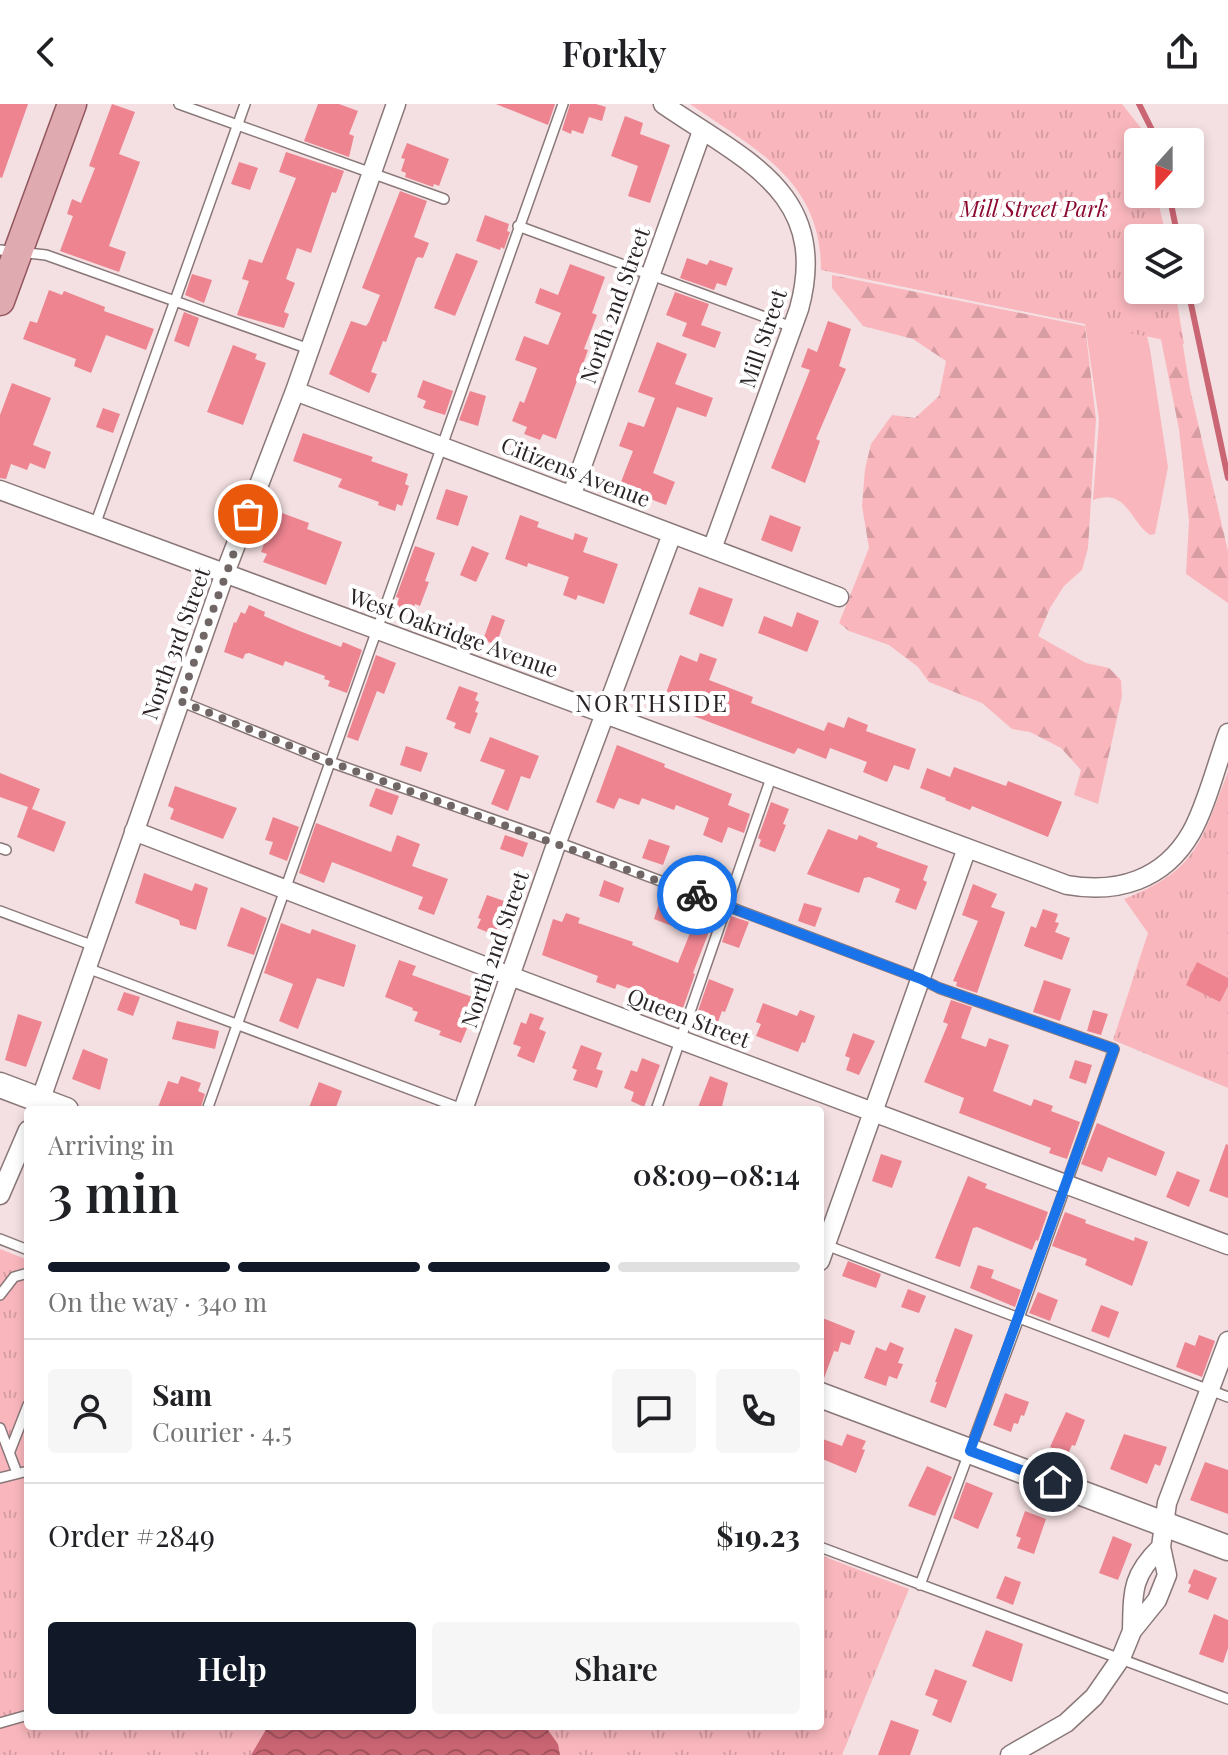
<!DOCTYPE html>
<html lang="en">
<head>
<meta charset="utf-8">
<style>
  body { margin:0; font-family:"Playfair Display",serif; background:#f6f6f6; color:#202124; height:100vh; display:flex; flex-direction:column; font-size:30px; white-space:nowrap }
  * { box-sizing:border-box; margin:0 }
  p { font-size:26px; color:#757577 }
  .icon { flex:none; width:44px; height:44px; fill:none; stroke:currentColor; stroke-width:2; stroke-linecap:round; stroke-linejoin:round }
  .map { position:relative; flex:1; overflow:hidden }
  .panel { position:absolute; left:24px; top:1002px; width:800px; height:624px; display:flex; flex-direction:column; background:#fff; border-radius:8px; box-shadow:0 4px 12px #0003 }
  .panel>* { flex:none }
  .needle { width:52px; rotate:201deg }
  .fabs { position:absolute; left:1124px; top:24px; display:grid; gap:16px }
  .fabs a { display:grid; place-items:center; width:80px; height:80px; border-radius:8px; background:#fff; box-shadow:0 4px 12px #0003; font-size:40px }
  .pin { position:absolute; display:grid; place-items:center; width:68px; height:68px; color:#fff; margin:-34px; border:4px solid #fff; border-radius:50%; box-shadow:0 2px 8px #0007 }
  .courier { position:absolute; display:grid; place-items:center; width:80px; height:80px; margin:-40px; border:6px solid #1a73e8; border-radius:50%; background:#fff; color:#222; box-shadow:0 2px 10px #0007 }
  .headline em { font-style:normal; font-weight:600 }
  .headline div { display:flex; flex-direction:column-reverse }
  .headline { display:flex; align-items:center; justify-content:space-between; height:136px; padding:0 24px }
  h1 { font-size:52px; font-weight:600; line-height:60px }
  .bar { display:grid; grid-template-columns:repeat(4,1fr); gap:12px 8px; align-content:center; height:96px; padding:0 24px }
  .bar i { height:10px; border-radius:6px; background:#e0e0e0 }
  .bar .current { background:#111827 }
  .bar p { grid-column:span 4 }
  .line { display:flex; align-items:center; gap:20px; padding:0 24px; border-top:2px solid #e0e0e0 }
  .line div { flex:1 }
  .round { display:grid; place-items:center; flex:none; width:84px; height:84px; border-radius:8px; background:#f6f6f6 }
  .primary-button { display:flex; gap:16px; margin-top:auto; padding:16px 24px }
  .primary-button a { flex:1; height:92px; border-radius:8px; background:#111827; color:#fff; font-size:32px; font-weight:600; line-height:92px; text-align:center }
  .primary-button a+a { background:#f6f6f6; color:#202124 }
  header { display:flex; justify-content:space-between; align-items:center; height:104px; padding:0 24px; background:#fff; font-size:36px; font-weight:600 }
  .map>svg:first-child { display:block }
</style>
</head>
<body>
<header><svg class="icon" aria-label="back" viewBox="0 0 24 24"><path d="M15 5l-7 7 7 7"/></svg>Forkly<svg class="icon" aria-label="share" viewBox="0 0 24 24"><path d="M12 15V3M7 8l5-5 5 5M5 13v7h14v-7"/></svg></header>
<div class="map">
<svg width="1228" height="1651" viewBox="0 0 1228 1651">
  <defs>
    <pattern id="forest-firs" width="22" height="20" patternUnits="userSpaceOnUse" patternTransform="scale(2)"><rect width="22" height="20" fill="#f9b7bd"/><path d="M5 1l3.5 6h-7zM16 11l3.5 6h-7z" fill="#d69da2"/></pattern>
    <pattern id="park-tufts" width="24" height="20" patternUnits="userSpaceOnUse" patternTransform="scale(2)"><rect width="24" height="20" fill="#f9b7bd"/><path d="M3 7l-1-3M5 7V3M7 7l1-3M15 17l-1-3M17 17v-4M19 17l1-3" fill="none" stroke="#d69da2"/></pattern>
    <pattern id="water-waves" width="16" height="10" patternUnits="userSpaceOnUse" patternTransform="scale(2)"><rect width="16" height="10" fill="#ca6573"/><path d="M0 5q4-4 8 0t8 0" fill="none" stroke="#a4535e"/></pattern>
  </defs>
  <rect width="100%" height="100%" fill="#f4e0e2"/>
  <path fill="#f9b7bd" d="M 843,149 L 1136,183 L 1150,245 L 1168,363 L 1155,430 L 1150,431 C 1130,418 1127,383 1093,396 L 1099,316 L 1085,220 L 838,169 Z"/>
  <path fill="url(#forest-firs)" d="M 832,171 L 1085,222 L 1096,315 L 1088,444 L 1082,466 L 1064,482 L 1050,504 L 1038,532 L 1086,559 L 1109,564 L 1121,576 L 1122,592 L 1098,700 L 1074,691 L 1081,666 L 1061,644 L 1030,628 L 1012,625 L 982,599 L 929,578 L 918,563 L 889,541 L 849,527 L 839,519 L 869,444 L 862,402 L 865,365 L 871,340 L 892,311 L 915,314 L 939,292 L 946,257 L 913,235 L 863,222 L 832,184 Z
    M 1151,186 L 1174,186 L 1190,285 L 1228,447 L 1228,499 L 1186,470 L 1189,417 L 1179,325 Z"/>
  <path fill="url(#park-tufts)" d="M 690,0 L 1122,0 L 1141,24 L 1144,38 L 1138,38 L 1138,90 L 1156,90 L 1167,134 L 1138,134 L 1138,186 L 1175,186 L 1184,240 L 821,166 C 821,75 755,46 690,0 Z
    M 1228,668 L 1228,984 L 1113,936 L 1148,829 L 1124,795 C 1199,766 1201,736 1228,668 Z
    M 0,1145 L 28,1156 L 28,1622 L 820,1622 L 820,1451 L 909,1485 L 842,1651 L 0,1651 Z"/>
  <path fill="url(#water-waves)" d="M 268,1622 L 545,1622 L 558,1640 L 560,1651 L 251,1651 Z"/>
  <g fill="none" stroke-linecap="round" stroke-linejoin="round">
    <path stroke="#ca6573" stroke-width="6" d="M 1139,0 L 1158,38
      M 1169,90 L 1178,134
      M 1188,186 L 1228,374"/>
  </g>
  <path fill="#ed8490" d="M 0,0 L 28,0 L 2,74 L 0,73 Z
    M 112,0 L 135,8 L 119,50 L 140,58 L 109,142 L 126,148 L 119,168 L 60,147 L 73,112 L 67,110 L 72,95 L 81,99 L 95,64 L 89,62 Z
    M 318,0 L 339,0 L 358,7 L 349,30 L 354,32 L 349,53 L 304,37 Z
    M 496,0 L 555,0 L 548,21 Z
    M 570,0 L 596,0 L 606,3 L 602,17 L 589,13 L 583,30 L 572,26 L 571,30 L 562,26 Z
    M 625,12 L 643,19 L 640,30 L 670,41 L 650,99 L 628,92 L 638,62 L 611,52 Z
    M 407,39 L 449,55 L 439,82 L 434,80 L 433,83 L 405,73 L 406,69 L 401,67 L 405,55 L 401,54 Z
    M 286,48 L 344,67 L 336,89 L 332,88 L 311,149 L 297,144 L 286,175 L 295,179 L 284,208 L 289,210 L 284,224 L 237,211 L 249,177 L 242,175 L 249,155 L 262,159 L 296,74 L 279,68 Z
    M 239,58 L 258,64 L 250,86 L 231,80 Z
    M 400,87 L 427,97 L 414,133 L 429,139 L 423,154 L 418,153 L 416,155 L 386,238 L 383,237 L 371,268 L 377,270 L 369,289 L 329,270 L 351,217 L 366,222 L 369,218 L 380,191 L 362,184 Z
    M 485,111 L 509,120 L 507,127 L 510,128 L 504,145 L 501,143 L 500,146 L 476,137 Z
    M 456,149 L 478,157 L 455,212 L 434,204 Z
    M 687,154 L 707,161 L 710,156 L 733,164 L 726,182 L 717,179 L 714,186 L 680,174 Z
    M 570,160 L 605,173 L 592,209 L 597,211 L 584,245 L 588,246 L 556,335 L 543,330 L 540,336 L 524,330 L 527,323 L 512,317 L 520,297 L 524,299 L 537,264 L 515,256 L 524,232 L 548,241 L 561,209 L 535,199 L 540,184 L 558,191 Z
    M 192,170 L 212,176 L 204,199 L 185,191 Z
    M 49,186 L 62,191 L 64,187 L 105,203 L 104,207 L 154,225 L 146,246 L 106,231 L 91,269 L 74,262 L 76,255 L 23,235 L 30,217 L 37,219 Z
    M 675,188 L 709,200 L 701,221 L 721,228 L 715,244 L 682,232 L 687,219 L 666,211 Z
    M 184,208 L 199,214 L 189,243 L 174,237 Z
    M 828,217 L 851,225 L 839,262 L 846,265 L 816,335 L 820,337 L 805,379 L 771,364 L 810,266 L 801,263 L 808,244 L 817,248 Z
    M 657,238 L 687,250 L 675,280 L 713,294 L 706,313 L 677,303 L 653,369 L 675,378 L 666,401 L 619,383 L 633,347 L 619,342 L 628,318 L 644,323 L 655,294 L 638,288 Z
    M 233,241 L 257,250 L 255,255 L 266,259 L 243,321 L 207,308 Z
    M 423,276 L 453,287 L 445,311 L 423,304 L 426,297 L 417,293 Z
    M 12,279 L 51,294 L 33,341 L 51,348 L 45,365 L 30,359 L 27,366 L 11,360 L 6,375 L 0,374 L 0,311 Z
    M 470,287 L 486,292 L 478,322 L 459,316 Z
    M 103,304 L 120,310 L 113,329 L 96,323 Z
    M 303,329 L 373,353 L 371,357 L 408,370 L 405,380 L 409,382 L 402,402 L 397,400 L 395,407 L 378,401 L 379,398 L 338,383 L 342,375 L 293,357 Z
    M 446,385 L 468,392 L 458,422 L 436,415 Z
    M 282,409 L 309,419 L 307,425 L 342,438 L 326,481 L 263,458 L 267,450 L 261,448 L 274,413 L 280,415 Z
    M 520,411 L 539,418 L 537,423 L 573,436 L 575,429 L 588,434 L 583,448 L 618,460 L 604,500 L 578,491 L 576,496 L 563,491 L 569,473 L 528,459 L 527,463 L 505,455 Z
    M 770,411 L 801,423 L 792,448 L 761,436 Z
    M 415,442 L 435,449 L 425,477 L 429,478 L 420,502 L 415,500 L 412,509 L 396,504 L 399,494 L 396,493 Z
    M 472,442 L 489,449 L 476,478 L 460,471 Z
    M 699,483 L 733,495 L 723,523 L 689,510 Z
    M 249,501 L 265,508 L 264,512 L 297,526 L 341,543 L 343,538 L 362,546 L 347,589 L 328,582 L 330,577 L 324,575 L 325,572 L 285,557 L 283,562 L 249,549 L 245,550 L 243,555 L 224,548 L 234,518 L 236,519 L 241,508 L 245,510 Z
    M 797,508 L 819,517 L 807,548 L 758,529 L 764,512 L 792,523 Z
    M 492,511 L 505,516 L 496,541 L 483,536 Z
    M 700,549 L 717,555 L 709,576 L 753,593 L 751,599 L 824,627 L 828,618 L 844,624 L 848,613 L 868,621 L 866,627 L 916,645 L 909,666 L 894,661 L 887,678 L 863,668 L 867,658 L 830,644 L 826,655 L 798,644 L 794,650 L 662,600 L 680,551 L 697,558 Z
    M 376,551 L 396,559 L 384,590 L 377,587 L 358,637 L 347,633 Z
    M 459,582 L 478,589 L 475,596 L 479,598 L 475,608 L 478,609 L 470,630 L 454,624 L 456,619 L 446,615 Z
    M 490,633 L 539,652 L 530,675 L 521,672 L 508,707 L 491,700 L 505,666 L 480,657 Z
    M 617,641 L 665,660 L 664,663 L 732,690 L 728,701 L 750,710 L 744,729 L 728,723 L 722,739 L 703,731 L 709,714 L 676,701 L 674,706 L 642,694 L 639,701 L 619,694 L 614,705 L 596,698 Z
    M 406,642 L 428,649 L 421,668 L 400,661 Z
    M 954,663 L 1006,682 L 1008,677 L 1062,698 L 1048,733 L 972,702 L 970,706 L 945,696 L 946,694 L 920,684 L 927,664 L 950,673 Z
    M 0,669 L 40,685 L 32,705 L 66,718 L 54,748 L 17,733 L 28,703 L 0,693 Z
    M 175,682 L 237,704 L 223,735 L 170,715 L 174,705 L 168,702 Z
    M 376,684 L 399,692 L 392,711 L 369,702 Z
    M 771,698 L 789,705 L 783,720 L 786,721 L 775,748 L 759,742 L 761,736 L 758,734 Z
    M 273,713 L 299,723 L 287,757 L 269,750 L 273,738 L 265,736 Z
    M 316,719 L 391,748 L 397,731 L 420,740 L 412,762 L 448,775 L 434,811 L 418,805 L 423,793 L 332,758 L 324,779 L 299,769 Z
    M 828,725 L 857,736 L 859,731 L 878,739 L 876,743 L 928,762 L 923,776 L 927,778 L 916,806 L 895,798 L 900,785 L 869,773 L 864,774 L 859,789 L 807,770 Z
    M 505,731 L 528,739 L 523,753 L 500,745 Z
    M 649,735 L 670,742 L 663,761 L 642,754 Z
    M 144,769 L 192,787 L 195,779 L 208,784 L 196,826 L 180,821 L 179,816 L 135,799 Z
    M 604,776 L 624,784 L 619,799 L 599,792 Z
    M 973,780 L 997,790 L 991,803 L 1005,808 L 977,889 L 956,882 L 957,878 L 953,877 L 978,817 L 962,811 Z
    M 487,791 L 507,798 L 495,831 L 477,824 L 481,815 L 478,814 Z
    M 660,796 L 692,808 L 694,805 L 715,812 L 693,869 L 695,870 L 683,904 L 617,880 L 615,885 L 596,878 L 598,872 L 542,851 L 553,815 L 562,818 L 566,809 L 580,814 L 578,819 L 633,838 L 632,841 L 678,859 L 690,829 L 654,815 Z
    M 804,799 L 822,804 L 815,823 L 798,817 Z
    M 241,803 L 267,814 L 254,851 L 227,842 Z
    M 1043,805 L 1058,810 L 1055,818 L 1059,819 L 1055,828 L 1070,834 L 1062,856 L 1024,842 L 1031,822 L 1036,824 Z
    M 731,812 L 749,818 L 739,844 L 722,838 Z
    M 281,819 L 310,830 L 312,825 L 356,841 L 344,883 L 317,874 L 298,925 L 279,917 L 293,880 L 264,869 Z
    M 399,856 L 416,862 L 412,871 L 475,894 L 471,903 L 475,905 L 461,939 L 439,931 L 441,927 L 414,917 L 418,908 L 412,906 L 413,904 L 385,893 Z
    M 1197,858 L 1228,874 L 1228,882 L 1220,898 L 1186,881 Z
    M 709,875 L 734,885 L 725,908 L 722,907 L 718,918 L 697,910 Z
    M 1044,876 L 1071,885 L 1060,917 L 1033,908 Z
    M 124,888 L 140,893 L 133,912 L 117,906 Z
    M 951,896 L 972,903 L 961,934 L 986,943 L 989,934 L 1009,941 L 993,987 L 1031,1002 L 1034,995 L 1053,1002 L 1051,1007 L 1080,1018 L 1067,1055 L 1049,1049 L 1051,1044 L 959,1009 L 964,994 L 924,978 L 948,920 L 943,918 Z
    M 763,899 L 797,912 L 800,906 L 815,912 L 805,939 L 802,938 L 798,948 L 756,932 L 761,920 L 756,918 Z
    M 1093,906 L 1108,910 L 1101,931 L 1087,927 Z
    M 530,909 L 544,914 L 539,925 L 546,928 L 534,959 L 517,952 L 521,943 L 513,940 L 521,918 L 526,920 Z
    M 18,910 L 42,918 L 26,963 L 5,956 Z
    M 177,917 L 219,927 L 215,945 L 172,935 Z
    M 853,929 L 875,937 L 859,971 L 846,966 L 850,954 L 845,952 Z
    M 581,941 L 602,949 L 596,965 L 603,967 L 597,984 L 573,976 L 577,966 L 572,964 Z
    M 83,945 L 108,955 L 100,986 L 72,975 Z
    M 642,954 L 660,961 L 644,1003 L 631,997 L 634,988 L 624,984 L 631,966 L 637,968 Z
    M 1075,956 L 1092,961 L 1086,980 L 1069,974 Z
    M 181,972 L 201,979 L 198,987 L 205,990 L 200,1006 L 157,1006 L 168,977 L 178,980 Z
    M 710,972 L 728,979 L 721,1006 L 697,1006 Z
    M 319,978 L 342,987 L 335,1006 L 308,1006 Z
    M 1097,1019 L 1165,1048 L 1156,1072 L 1108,1053 L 1102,1068 L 1081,1060 Z
    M 1226,1040 L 1228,1041 L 1228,1094 L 1209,1087 Z
    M 881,1050 L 902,1057 L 892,1084 L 872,1077 Z
    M 1177,1067 L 1200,1076 L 1189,1103 L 1166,1093 Z
    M 968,1072 L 987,1080 L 985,1084 L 1048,1108 L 1038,1137 L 1036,1136 L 1032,1146 L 977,1123 L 973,1124 L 960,1163 L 935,1154 Z
    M 1065,1108 L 1086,1116 L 1085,1119 L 1134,1137 L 1135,1133 L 1148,1138 L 1132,1182 L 1085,1161 L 1087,1155 L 1052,1142 Z
    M 848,1157 L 881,1170 L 876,1184 L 842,1172 Z
    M 978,1161 L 994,1166 L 991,1174 L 1021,1186 L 1015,1203 L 970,1184 Z
    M 908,1185 L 926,1192 L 919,1209 L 901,1203 Z
    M 1038,1188 L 1058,1196 L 1050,1217 L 1029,1209 Z
    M 1101,1201 L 1119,1208 L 1109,1234 L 1091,1227 Z
    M 820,1213 L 855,1227 L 850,1241 L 841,1238 L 838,1248 L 834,1247 L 823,1277 L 820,1276 Z
    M 955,1224 L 973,1231 L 946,1304 L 930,1298 L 937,1278 L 935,1278 Z
    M 1199,1231 L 1215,1237 L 1202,1273 L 1176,1263 L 1185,1238 L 1195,1242 Z
    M 890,1238 L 904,1244 L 898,1259 L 903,1260 L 897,1275 L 889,1272 L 886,1282 L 864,1274 L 876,1243 L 886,1247 Z
    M 1005,1289 L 1029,1298 L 1024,1312 L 1021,1311 L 1018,1320 L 1014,1319 L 1011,1328 L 993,1321 Z
    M 1066,1308 L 1085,1316 L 1075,1342 L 1072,1341 L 1068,1350 L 1050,1343 Z
    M 847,1330 L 866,1337 L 862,1345 L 865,1346 L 856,1369 L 820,1354 L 820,1334 L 842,1342 Z
    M 1124,1330 L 1167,1343 L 1160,1362 L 1155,1360 L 1147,1380 L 1110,1365 Z
    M 1205,1358 L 1228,1366 L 1228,1410 L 1190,1396 Z
    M 927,1362 L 952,1373 L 935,1412 L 908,1402 Z
    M 966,1378 L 993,1389 L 978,1425 L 953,1414 Z
    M 1025,1407 L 1046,1415 L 1034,1450 L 1017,1444 L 1021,1434 L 1016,1432 Z
    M 1113,1432 L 1132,1440 L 1118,1476 L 1099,1469 Z
    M 1194,1465 L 1217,1474 L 1208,1496 L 1188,1488 L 1191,1481 L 1188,1479 Z
    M 1005,1472 L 1021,1478 L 1013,1501 L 996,1494 Z
    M 1214,1510 L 1228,1516 L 1228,1544 L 1223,1559 L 1199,1550 Z
    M 986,1526 L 1023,1540 L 1012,1578 L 972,1562 Z
    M 935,1565 L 967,1577 L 951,1619 L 932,1611 L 938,1596 L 925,1591 Z
    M 891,1616 L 919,1626 L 910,1651 L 878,1651 Z"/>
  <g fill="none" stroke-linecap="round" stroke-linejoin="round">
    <g stroke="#8a7879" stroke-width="12">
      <path id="lane" d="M 179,0 L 444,95
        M 518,122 L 792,223
        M 0,146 L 46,151 L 309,245
        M 95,421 L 245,0
        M 180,597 L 330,658 L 557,738 L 921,875 L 939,884 L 1114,945 L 1019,1214 L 920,1481
        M 0,744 L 6,746
        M 0,807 L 94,842
        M 87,864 L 465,1006
        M 207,1006 L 563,0
        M 656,1006 L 772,671
        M 0,1135 L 28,1146
        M 823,1140 L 1228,1293
        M 0,1191 L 14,1173 L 28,1169
        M 0,1324 L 17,1369
        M 10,1347 L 28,1301
        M 0,1374 L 28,1367
        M 820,1443 L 1228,1595
        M 0,1619 L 28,1611"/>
    </g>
    <g stroke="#8a7879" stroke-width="21">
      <path id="street" d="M 663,0 C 744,56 831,89 799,205 L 712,445
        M 295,287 L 839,493
        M 0,386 L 1067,781 C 1117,790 1164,776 1191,729 C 1206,703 1217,659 1228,629
        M 572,390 L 702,27
        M 134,727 L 510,872 L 1228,1141
        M 37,1006 L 225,469 L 295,287 L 396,0
        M 463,1006 L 557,738 L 672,430
        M 0,1091 L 28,1026
        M 820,1157 L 967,744
        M 1132,1527 C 1133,1488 1131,1472 1161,1443
        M 1010,1651 L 1066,1619 L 1094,1593 L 1121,1554 L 1132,1527 L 1157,1496 L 1167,1471 L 1161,1443 L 1167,1399 L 1228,1237"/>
    </g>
    <g stroke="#8a7879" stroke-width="27">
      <path id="secondary" d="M 0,981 L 66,1006
        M 820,1291 L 1228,1444"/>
    </g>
    <g stroke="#92575e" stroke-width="31">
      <path id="primary" d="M 0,197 L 72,0"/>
    </g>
    <use href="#lane" stroke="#fff" stroke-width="9"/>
    <use href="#street" stroke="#fff" stroke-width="18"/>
    <use href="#secondary" stroke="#fff" stroke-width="24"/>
    <use href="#primary" stroke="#dfabb1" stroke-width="28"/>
  </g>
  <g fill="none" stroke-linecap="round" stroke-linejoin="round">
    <path stroke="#716666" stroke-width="8" stroke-dasharray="0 14.4" d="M 248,410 L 180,597 L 330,658 L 697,791"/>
    <path stroke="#1a73e8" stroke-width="10" d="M 697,791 L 921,875 L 939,884 L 1114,945 L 970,1347 L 1053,1378"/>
  </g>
  <g text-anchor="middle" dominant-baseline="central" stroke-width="8" stroke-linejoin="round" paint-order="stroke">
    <g font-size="22" font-style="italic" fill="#8b0830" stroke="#fff">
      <text x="1034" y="104">Mill Street Park</text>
    </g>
    <g font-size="22" fill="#2b2424" stroke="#fff">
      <text transform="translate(614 201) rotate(-70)">North 2nd Street</text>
      <text transform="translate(762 234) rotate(-71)">Mill Street</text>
      <text transform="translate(576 367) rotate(21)">Citizens Avenue</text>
      <text transform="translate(454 528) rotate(20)">West Oakridge Avenue</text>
      <text transform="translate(175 539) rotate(-70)">North 3rd Street</text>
      <text transform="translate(494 845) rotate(-71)">North 2nd Street</text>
      <text transform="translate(689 913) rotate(21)">Queen Street</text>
    </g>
    <g font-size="24" letter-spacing="2" fill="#2b2424" stroke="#fff">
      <text x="652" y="598">NORTHSIDE</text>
    </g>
  </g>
</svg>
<div class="fabs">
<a><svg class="needle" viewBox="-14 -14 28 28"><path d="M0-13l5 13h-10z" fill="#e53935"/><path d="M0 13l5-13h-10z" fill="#757577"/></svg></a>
<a><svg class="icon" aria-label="layers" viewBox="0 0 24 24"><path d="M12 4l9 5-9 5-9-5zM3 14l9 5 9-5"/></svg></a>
</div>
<div class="pin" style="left:248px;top:410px;background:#ea580c"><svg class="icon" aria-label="bag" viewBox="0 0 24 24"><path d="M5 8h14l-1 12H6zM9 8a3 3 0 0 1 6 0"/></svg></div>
<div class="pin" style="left:1053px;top:1378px;background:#1f2937"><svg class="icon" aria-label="home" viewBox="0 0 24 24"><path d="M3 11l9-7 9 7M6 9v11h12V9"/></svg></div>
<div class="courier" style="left:697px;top:791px"><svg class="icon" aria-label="bike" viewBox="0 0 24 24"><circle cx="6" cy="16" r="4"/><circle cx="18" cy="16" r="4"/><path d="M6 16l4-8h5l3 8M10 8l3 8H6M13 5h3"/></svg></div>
<section class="panel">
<div class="headline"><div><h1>3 min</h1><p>Arriving in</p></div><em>08:09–08:14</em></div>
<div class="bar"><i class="current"></i><i class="current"></i><i class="current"></i><i></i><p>On the way · 340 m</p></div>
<div class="line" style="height:144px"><a class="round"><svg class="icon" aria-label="person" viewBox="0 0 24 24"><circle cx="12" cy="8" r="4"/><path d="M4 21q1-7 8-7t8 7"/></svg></a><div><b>Sam</b><p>Courier · 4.5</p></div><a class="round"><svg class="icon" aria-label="chat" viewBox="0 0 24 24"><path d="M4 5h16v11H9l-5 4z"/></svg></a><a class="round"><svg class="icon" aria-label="phone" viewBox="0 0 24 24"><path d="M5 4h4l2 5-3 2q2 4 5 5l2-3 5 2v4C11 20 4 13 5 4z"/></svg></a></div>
<div class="line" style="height:104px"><div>Order #2849</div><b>$19.23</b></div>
<div class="primary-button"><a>Help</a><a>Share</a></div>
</section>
</div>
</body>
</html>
